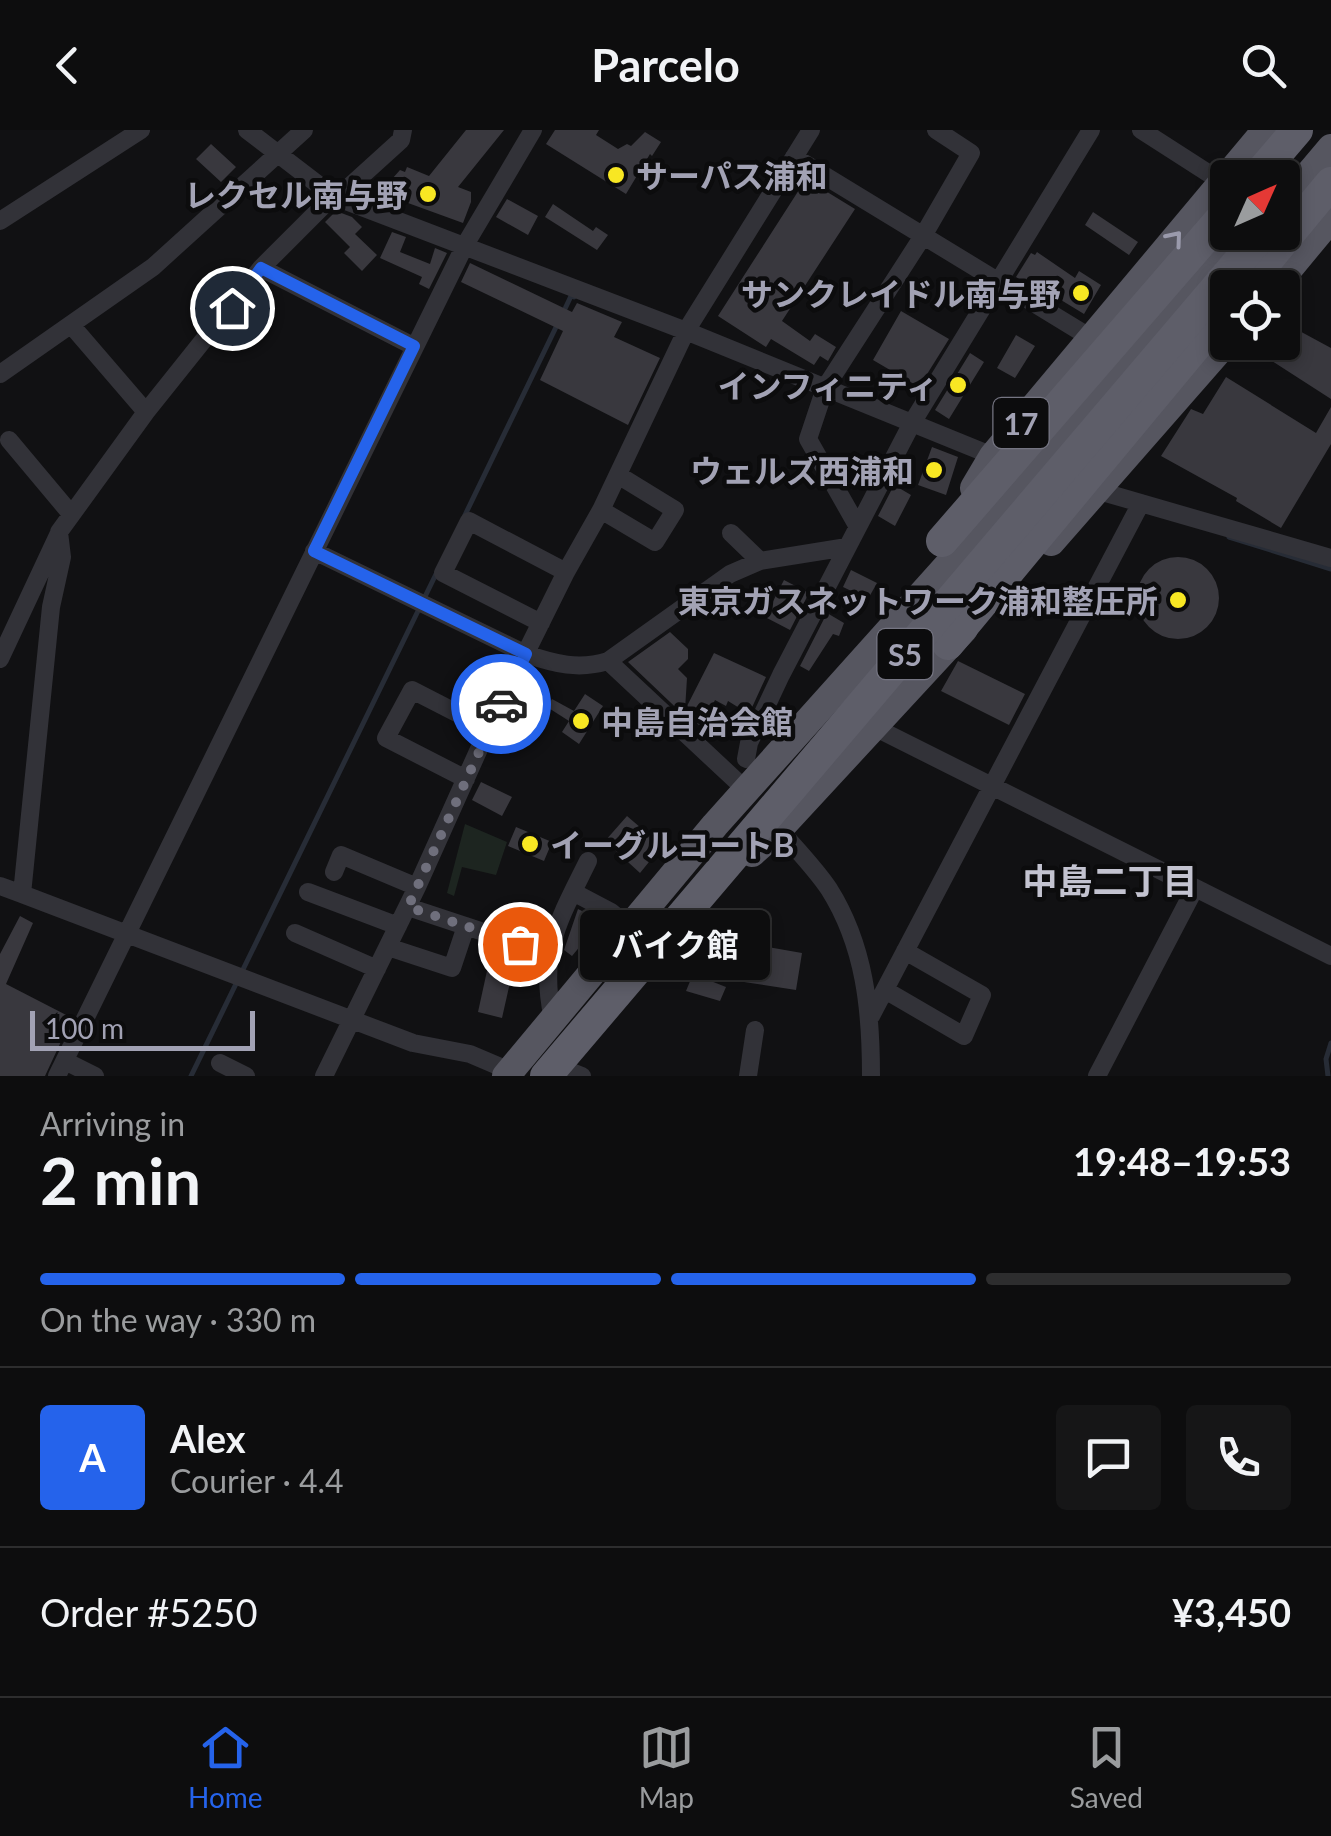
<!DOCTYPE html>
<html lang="en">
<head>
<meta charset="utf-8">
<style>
  body { margin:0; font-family:Lato,"Noto Sans JP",sans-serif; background:#161617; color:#f1f3f6; height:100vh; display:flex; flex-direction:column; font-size:38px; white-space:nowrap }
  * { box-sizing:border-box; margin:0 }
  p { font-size:32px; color:#9a9c9e }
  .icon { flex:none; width:55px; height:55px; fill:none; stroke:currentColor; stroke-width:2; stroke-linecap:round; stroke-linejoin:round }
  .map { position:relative; height:946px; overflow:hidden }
  .side { display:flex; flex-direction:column; background:#0d0d0e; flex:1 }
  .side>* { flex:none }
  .needle { width:65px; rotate:45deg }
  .buttons { position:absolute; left:1210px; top:30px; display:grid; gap:20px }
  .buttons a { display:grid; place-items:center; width:90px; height:90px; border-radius:10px; background:#0d0d0e; box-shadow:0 5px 15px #0003,0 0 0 2px #2d2d2e; font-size:50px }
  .scale { position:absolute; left:30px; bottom:25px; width:225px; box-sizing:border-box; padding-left:10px; border:5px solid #a2a2b4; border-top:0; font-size:28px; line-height:35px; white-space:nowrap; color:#a2a2b4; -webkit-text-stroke:8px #0c0c0d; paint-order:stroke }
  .pin { position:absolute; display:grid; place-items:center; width:85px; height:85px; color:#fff; margin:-42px; border:5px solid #fff; border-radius:50%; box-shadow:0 2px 10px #0007 }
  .courier { position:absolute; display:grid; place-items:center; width:100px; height:100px; margin:-50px; border:8px solid #2563eb; border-radius:50%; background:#fff; color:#222; box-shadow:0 2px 12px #0007 }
  .bubble { position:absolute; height:70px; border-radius:10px; background:#0d0d0e; box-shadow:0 5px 15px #0003,0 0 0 2px #2d2d2e; font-size:32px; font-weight:700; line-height:70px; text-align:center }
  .summary em { font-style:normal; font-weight:700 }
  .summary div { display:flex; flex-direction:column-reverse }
  .summary { display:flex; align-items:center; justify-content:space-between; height:170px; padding:0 40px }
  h1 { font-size:65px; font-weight:700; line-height:75px }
  .bar { display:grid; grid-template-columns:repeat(4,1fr); gap:15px 10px; align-content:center; height:120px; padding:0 40px }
  .bar i { height:12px; border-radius:8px; background:#2d2d2e }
  .bar .on { background:#2563eb }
  .bar p { grid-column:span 4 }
  .line { display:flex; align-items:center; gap:25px; padding:0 40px; border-top:2px solid #2d2d2e }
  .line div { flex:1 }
  .round { display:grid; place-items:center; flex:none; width:105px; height:105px; border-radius:10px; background:#161617 }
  header { display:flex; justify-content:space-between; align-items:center; height:130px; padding:0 40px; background:#0d0d0e; font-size:45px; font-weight:700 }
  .menu { display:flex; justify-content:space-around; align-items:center; height:140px; border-top:2px solid #2d2d2e; background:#0d0d0e; font-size:28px; color:#9a9c9e }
  .menu a { display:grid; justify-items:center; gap:5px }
  .menu .on { color:#2563eb }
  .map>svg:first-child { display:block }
</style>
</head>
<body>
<header><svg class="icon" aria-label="back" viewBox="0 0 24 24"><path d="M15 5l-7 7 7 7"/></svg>Parcelo<svg class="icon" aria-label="search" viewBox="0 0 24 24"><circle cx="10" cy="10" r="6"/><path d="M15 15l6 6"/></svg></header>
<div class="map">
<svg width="1331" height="946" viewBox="0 0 1331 946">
  <rect width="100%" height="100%" fill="#111113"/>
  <path fill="#1d2520" d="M 465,694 L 507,712 L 496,745 L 462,737 L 454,766 L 447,763 Z"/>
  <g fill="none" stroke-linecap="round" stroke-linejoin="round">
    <path stroke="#272c36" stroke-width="5" d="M 563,183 L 571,166 L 574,167
      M 465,385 L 558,193
      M 1229,407 L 1331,439
      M 191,946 L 438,440
      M 1328,946 L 1326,929 L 1331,913"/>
  </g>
  <path fill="#39383e" d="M 466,0 L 504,0 L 458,57 L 471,62 L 471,72 L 463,93 L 386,65 L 392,49 L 400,40 L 405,42 L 407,37 L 429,46 Z
    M 555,0 L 599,0 L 596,5 L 618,19 L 627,14 L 631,16 L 645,2 L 661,12 L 652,26 L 650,24 L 626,64 L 546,14 Z
    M 211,14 L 236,37 L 221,52 L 196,29 Z
    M 806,49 L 855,79 L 782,191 L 810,211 L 815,204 L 836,217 L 828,231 L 820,226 L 814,235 L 771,209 L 766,217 L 718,186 Z
    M 507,69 L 538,86 L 528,105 L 496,87 Z
    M 553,74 L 593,101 L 596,97 L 608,105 L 597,120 L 545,87 Z
    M 336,81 L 352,87 L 362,97 L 355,104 L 377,125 L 362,141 L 344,123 L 350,117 L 325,92 Z
    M 1093,82 L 1138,112 L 1129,125 L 1085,95 Z
    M 392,102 L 406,107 L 400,122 L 430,134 L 435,118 L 447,123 L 429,159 L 419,154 L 422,147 L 380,128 Z
    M 1037,122 L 1075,148 L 1079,141 L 1101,155 L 1084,184 L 1061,170 L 1058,174 L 1016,147 L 1031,123 L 1035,125 Z
    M 470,133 L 572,182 L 577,173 L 622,192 L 614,207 L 660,228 L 628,295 L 540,250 L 563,201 L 461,152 Z
    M 901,181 L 949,209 L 919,257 L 873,230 Z
    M 1294,198 L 1331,218 L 1331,269 L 1272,231 L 1277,222 L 1261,212 L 1285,212 Z
    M 1016,205 L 1035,216 L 1015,248 L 997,238 Z
    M 970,223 L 984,232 L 949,289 L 935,280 Z
    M 1226,247 L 1316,303 L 1331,277 L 1331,314 L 1281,398 L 1236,371 L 1237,368 L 1161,326 L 1191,279 L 1203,284 Z
    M 932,317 L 958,327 L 946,365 L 918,355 Z
    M 894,355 L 911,365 L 895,396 L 878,386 Z
    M1137 468a41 41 0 1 1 82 0a41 41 0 1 1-82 0Z
    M 851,440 L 877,453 L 868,469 L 843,457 Z
    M 784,450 L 809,463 L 790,500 L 765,487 Z
    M 827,483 L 844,493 L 839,506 L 833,504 L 809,541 L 800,536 Z
    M 670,502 L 688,519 L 688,529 L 678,539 L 687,548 L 685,580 L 714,523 L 766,547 L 749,584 L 728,571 L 726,576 L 715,570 L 702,596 L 690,591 L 628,532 Z
    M 958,531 L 1025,564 L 1009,595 L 941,561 Z
    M 585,564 L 603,576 L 579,614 L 562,602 L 569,591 L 547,577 L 552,569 L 574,581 Z
    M 481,652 L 512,667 L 502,686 L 472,670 Z
    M 627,686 L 662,716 L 640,743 L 605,711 Z
    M 516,697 L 552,712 L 544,731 L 508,716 Z
    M 578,779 L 601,791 L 572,826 L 564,820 Z
    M 20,786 L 33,793 L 6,854 L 72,888 L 45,946 L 0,946 L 0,824 Z
    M 750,814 L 802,823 L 796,860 L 744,852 Z
    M 492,818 L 516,826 L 502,888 L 478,882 Z
    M 693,844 L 726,857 L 720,871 L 686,861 Z"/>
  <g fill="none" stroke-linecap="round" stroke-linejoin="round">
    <path stroke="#323238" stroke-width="18" d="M 247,0 L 333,66 L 686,201 L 993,326
      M 1141,0 L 1222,52
      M 794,27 L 1091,208
      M 333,66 L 261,138 L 146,282 L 59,402 L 62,427 L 51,477 L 22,764 L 413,913 L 470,924 L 510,941
      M 337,68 L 401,10 L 403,0
      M 0,91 L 141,0
      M 261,138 L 415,217
      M 72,196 L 146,282
      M 0,244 L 153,137 L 304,0
      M 9,310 L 71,384
      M 1099,361 L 1331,428
      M 601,380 L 655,412 L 675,380 L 618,345
      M 858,397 L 808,309 L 825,258 L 923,106 L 971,23 L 936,0
      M 731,403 L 760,431
      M 314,421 L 526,524 C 555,534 579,540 608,531 L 730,444 L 760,431 L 847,417
      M 541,493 L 443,443 L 469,391 L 566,442
      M 0,529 L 59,403
      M 608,531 L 746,660
      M 874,597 L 1331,826
      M 746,629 L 749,613 L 781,545 L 912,293 L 1091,0
      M 466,649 L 386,608 L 412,560 L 488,599
      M 779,699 C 795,718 815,738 829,759 C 865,816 871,880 871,946
      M 334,742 L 341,725 L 417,757
      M 0,756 L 22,764
      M 308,762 L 398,796
      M 573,762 L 611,782 L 628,796
      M 408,777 L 547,823
      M 295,803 L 377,839
      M 388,817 L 452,838 L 466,796
      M 885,860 L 964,906 L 982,865 L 905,821
      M 871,886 L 1141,373
      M 553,889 C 538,822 559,790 588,731
      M 65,931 L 95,946
      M 220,933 L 246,946
      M 567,940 L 582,946
      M 57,946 L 465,115 L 533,0
      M 324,946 L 417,757 L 488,599 L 566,442 L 601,380 L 686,201 L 811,0
      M 748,946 L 755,900
      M 1097,946 L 1195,758"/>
    <path stroke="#565660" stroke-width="28" d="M 1282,76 L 1331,18
      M 1273,158 L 1331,88
      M 974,358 L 993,326 L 1266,0
      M 1051,412 L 1228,210
      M 752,723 L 779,699 L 964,499
      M 506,946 L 715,695 L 1166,192 L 1242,102"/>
    <path stroke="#5e5e69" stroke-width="32" d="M 1256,48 L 1297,0
      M 1244,158 L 1331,53
      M 942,411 L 1228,81
      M 948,514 L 1228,177"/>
    <path stroke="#5e5e69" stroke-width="32" d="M 546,946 L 1264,102"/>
  </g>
  <defs><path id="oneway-chevron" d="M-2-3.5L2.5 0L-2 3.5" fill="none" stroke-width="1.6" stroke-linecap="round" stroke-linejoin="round" transform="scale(2.5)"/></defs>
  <use stroke="#9a9aac" href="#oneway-chevron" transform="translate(1175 108) rotate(-50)"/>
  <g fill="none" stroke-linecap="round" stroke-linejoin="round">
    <path stroke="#6f6f7c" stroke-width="10" stroke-dasharray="0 18" d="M 501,574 L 408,777 L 520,814"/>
    <path stroke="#2563eb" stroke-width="12" d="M 232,178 L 261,138 L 414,216 L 314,421 L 526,524 L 501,574"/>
  </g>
  <g fill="#f8e723" stroke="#0c0c0d" stroke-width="4">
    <circle cx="616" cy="45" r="10"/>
    <circle cx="428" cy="64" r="10"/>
    <circle cx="1081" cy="163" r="10"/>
    <circle cx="958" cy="255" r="10"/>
    <circle cx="934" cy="340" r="10"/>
    <circle cx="1178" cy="470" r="10"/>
    <circle cx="581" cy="591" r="10"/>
    <circle cx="530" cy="714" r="10"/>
  </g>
  <g text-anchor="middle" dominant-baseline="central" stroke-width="9" stroke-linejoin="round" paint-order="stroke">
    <g fill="#0c0c0d" stroke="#757582" stroke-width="2.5">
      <rect x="993.5" y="268" width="55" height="50" rx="8"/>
      <rect x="877.5" y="499" width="55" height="50" rx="8"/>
    </g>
    <g font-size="30" font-weight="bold" fill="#a2a2b4">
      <text x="1021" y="293">17</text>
      <text x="905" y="524">S5</text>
    </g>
    <g font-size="32" font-weight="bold" fill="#a2a2b4" stroke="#0c0c0d" text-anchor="end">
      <text x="636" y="45" text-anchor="start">サーパス浦和</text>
      <text x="408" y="64">レクセル南与野</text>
      <text x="1061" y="163">サンクレイドル南与野</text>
      <text x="938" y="255">インフィニティ</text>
      <text x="914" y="340">ウェルズ西浦和</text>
      <text x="1158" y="470">東京ガスネットワーク浦和整圧所</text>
      <text x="601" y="591" text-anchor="start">中島自治会館</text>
      <text x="550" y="714" text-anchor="start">イーグルコートB</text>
    </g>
    <g font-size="35" font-weight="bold" fill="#c3c3d0" stroke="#0c0c0d">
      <text x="1110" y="750">中島二丁目</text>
    </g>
  </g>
</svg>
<div class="buttons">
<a><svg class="needle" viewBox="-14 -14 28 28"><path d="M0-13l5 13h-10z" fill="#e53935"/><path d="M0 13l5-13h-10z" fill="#9a9c9e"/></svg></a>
<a><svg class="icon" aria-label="locate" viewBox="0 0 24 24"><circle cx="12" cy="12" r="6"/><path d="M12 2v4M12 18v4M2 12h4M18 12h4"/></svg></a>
</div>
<div class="scale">100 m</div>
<div class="pin" style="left:520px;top:814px;background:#ea580c"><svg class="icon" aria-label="bag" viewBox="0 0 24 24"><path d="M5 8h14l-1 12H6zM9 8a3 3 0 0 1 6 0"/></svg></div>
<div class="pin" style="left:232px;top:178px;background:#1f2937"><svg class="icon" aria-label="home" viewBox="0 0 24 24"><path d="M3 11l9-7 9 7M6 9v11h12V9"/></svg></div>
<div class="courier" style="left:501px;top:574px"><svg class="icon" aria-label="car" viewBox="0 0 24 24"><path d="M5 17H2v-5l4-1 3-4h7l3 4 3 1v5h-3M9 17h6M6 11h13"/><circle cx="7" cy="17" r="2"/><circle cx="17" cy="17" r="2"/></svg></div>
<div class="bubble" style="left:580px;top:780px;width:190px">バイク館</div>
</div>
<section class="side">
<div class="summary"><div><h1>2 min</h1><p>Arriving in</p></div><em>19:48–19:53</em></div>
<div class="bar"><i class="on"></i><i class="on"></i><i class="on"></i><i></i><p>On the way · 330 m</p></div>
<div class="line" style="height:180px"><b class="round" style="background:#2563eb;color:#fff">A</b><div><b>Alex</b><p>Courier · 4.4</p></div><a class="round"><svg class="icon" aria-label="chat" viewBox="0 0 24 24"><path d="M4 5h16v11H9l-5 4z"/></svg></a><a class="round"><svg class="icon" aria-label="phone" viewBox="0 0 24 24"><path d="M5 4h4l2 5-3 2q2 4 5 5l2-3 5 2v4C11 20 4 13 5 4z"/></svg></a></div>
<div class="line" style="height:130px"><div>Order #5250</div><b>¥3,450</b></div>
</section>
<nav class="menu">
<a class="on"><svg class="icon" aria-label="home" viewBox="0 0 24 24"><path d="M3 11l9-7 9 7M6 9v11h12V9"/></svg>Home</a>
<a><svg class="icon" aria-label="map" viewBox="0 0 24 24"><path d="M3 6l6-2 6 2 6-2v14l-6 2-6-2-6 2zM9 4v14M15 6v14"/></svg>Map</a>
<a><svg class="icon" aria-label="saved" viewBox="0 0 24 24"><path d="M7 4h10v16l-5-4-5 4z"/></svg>Saved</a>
</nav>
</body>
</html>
